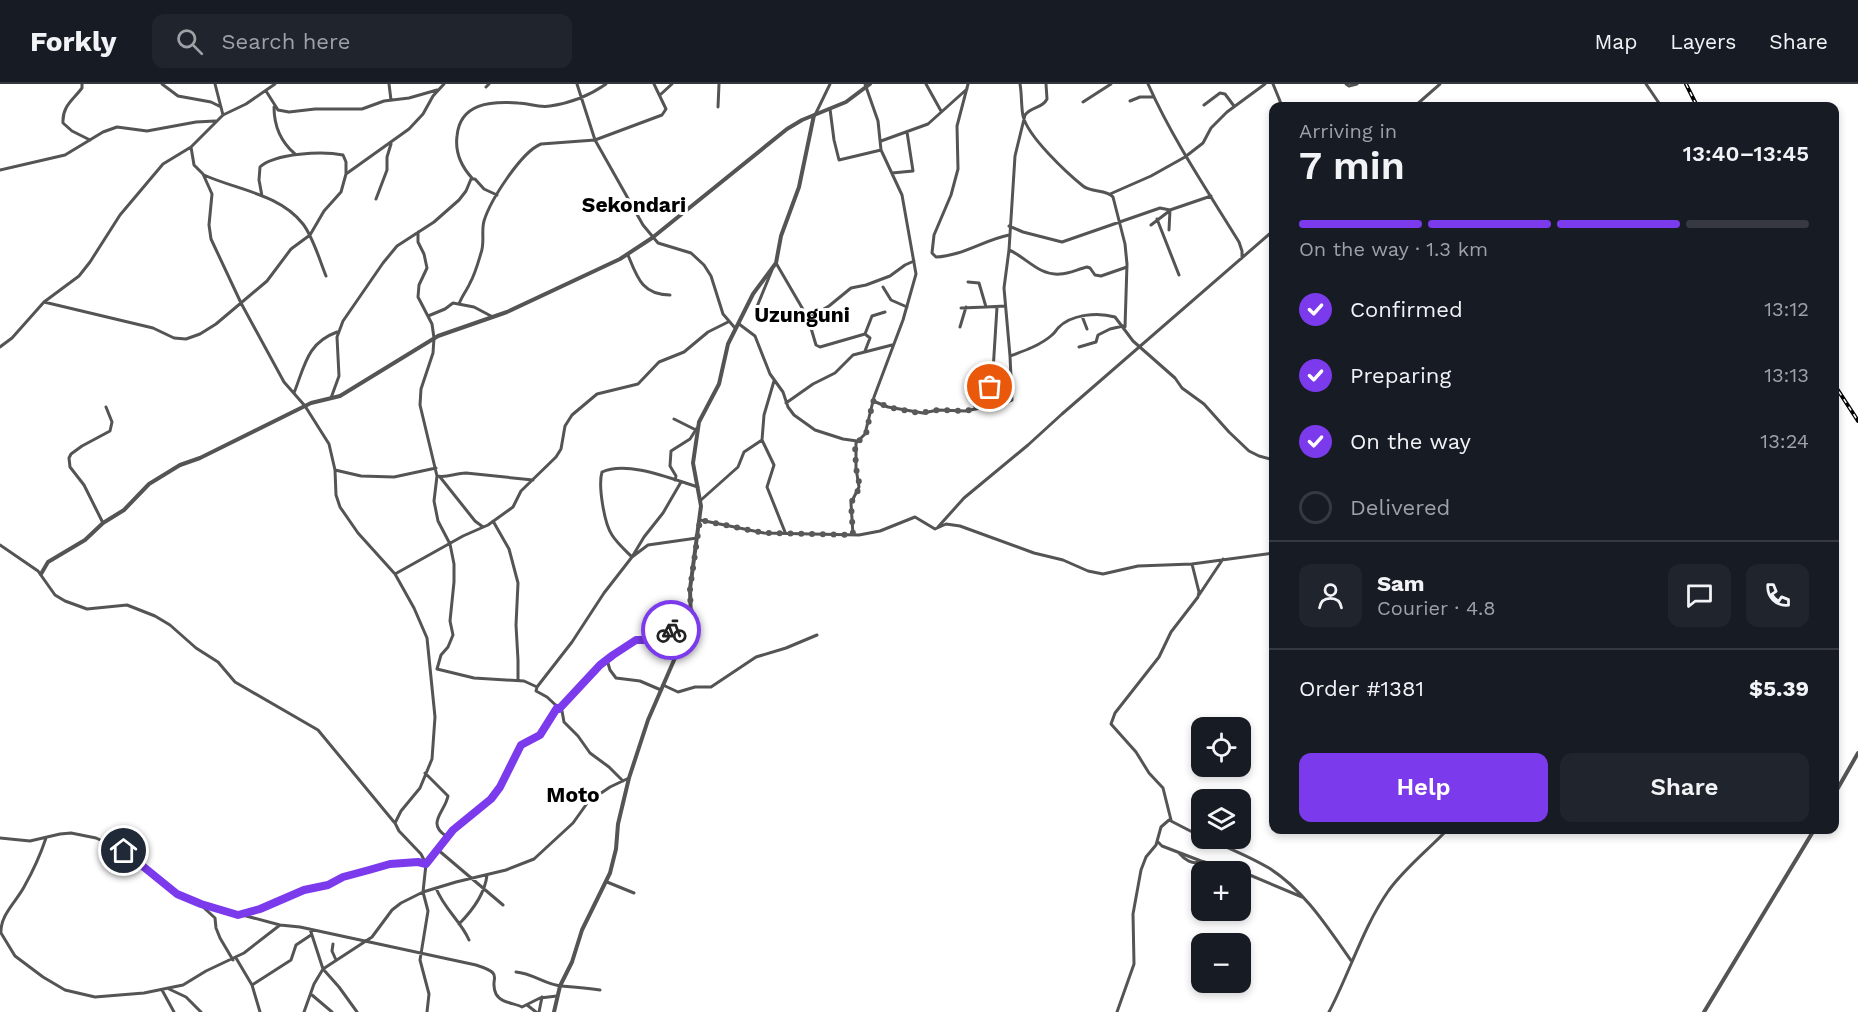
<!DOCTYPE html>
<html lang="en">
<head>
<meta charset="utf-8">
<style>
  body { margin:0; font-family:"Work Sans",sans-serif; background:#20242c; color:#f1f3f6; height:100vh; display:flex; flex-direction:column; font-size:22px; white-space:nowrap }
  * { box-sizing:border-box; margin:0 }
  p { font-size:20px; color:#9ea1a6 }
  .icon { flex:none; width:33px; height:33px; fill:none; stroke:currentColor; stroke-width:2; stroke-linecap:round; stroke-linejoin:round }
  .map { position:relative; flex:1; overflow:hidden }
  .sheet { position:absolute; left:1269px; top:18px; width:570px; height:732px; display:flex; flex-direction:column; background:#171b24; border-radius:12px; box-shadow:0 3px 9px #0003 }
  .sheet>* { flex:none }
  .buttons { position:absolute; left:1191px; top:633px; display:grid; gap:12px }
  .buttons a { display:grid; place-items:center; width:60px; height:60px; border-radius:12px; background:#171b24; box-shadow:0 3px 9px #0003; font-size:30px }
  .pin { position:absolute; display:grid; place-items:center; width:51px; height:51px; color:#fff; margin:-26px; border:3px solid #fff; border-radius:50%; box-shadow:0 2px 6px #0007 }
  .courier { position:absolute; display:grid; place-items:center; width:60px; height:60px; margin:-30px; border:4px solid #7c3aed; border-radius:50%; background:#fff; color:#222; box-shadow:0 2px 8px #0007 }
  .head em { font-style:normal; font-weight:600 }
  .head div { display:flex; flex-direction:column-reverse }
  .head { display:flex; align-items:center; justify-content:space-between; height:102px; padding:0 30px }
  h1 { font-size:39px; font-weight:600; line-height:45px }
  .bar { display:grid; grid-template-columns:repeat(4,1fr); gap:9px 6px; align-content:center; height:72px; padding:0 30px }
  .bar i { height:8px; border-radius:4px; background:#363941 }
  .bar .active { background:#7c3aed }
  .bar p { grid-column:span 4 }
  .line { display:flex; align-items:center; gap:15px; padding:0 30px; border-top:2px solid #363941 }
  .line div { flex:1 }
  .round { display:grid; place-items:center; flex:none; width:63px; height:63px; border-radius:12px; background:#20242c }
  ol { padding:0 30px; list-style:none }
  li { display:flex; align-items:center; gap:18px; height:66px }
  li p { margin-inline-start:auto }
  li .icon { padding:6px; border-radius:50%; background:#7c3aed; color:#fff; stroke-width:4 }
  li:last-child { color:#9ea1a6 }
  li i { width:33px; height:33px; border:3px solid #363941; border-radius:50% }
  .cta { display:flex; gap:12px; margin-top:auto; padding:12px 30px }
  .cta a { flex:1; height:69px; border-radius:12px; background:#7c3aed; color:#fff; font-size:24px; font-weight:600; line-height:69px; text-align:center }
  .cta a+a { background:#20242c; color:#f1f3f6 }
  header { display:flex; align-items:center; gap:36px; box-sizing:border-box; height:84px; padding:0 30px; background:#171b24; border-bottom:2px solid #363941 }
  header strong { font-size:28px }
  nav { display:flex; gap:33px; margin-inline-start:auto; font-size:21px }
  .search { width:420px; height:54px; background:#20242c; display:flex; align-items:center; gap:15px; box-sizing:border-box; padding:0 21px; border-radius:12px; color:#9ea1a6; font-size:22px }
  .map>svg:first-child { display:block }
</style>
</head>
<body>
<header>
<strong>Forkly</strong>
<div class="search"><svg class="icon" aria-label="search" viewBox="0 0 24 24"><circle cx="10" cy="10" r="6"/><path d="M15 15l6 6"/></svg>Search here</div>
<nav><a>Map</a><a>Layers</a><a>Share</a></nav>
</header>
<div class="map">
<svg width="1858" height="928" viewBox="0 0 1858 928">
  <rect width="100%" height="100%" fill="#fff"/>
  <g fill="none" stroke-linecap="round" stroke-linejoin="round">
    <path stroke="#545454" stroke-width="3" d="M 82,0 L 82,4 C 73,16 62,22 63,39 L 72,47 L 90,56
      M 162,0 L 178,12 L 211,18 L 221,23
      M 215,0 L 223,31
      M 389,0 L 391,16
      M 577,0 L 595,56 L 643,141 L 658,159 L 691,169 L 704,181 L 711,192 L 723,230 L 735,244
      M 926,0 L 941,27
      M 968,0 L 957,42 L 958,85 L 951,111 L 934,151 L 932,169 L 936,173 C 962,172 984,156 1009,151
      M 1020,0 C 1022,11 1021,22 1023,32 C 1028,53 1067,89 1083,102 C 1092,109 1106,105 1113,113 L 1125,160 L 1127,180 L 1125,243
      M 1148,0 C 1173,56 1207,106 1239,158 L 1242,167 L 1242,174
      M 1273,0 L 1282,22
      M 1346,0 L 1349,2 L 1357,0
      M 1646,0 L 1661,22
      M 486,3 L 489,0
      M 266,7 L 278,26 L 289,28 L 315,25 L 362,25 L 384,17 L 409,14 L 437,6
      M 660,11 L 672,0
      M 1130,17 L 1140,13 L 1154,13
      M 1083,18 L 1111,0
      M 1204,21 L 1220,9 L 1225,10 L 1234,22
      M 1415,22 L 1440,0
      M 274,23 C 274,41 281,58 295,70
      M 718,23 L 719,0
      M 830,25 L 834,56 L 839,76 L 881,66
      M 815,31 L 830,0
      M 881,57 L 928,40 L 967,5
      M 191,63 L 194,81 L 203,90 L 212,110 L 209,141 L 211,155 L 241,219 L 284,298 L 305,322 L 329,360 L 335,386 L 336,411 L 340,423 L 358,449 L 395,490 L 414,524 L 427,554 L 435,633 L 432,675 L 420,704 L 401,727 L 395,739 L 399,747 L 421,770 L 426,780 L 423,808 L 428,827 L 420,876 L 429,910 L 427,928
      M 0,86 L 65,71 L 103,48 L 117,43 L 147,47 L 196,38 L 215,37
      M 892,89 L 913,87 L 907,48
      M 204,91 C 237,106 280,110 303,140 C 313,153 320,177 326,192
      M 472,94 C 461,82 455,68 457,52 C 460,19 491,17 518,19 C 529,19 538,24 550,22 C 571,19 589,12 606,0
      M 1273,95 L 1274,95
      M 1110,110 L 1151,92 L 1185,73 L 1203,59 L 1211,44 L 1227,28 L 1265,0
      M 262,112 L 259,96 L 260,83 C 275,69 323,67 343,71 L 346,78 L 346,90
      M 376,115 L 387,86 L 387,73 L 391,60
      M 1157,135 L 1179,191
      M 1151,141 L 1168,128
      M 1009,142 L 1023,148 L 1062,158 L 1160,124 L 1170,126
      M 1169,146 L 1170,126 L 1211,112
      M 418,148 L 418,158 L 424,170 L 427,184 L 419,201 L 418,213 L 432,240 L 434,254 L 433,269 L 421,305 L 420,321 L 437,392 L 434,417 L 438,437 L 450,460 L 454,480 L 454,498 L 450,537 L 453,551 L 448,563 L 441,571 L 437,585
      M 1009,166 C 1026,173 1039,192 1060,190 C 1069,190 1078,185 1087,183 L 1090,184 L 1095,191 L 1101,192 L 1127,183
      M 628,171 C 637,193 642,211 670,211
      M 776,179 L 808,234 L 816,261 L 820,263 L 865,250 L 870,254 L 865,267
      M 968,198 L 979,199 L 986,223 L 1005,222
      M 883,203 L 891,216 L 907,223
      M 44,218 L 153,244 L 174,254 L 186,255 L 200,250 L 216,240 L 267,197 L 291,165 L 310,151 L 324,127 L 341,108 L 346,90 L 409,45 L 423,30 L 433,12 L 444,0
      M 459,220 C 462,212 467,206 470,199 C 475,190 478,179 481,169 C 485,158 481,148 484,137 C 490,117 521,68 541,60 L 595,56 L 662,31 L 666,25 L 654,0
      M 997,223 L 992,303 L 998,311 L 998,321
      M 961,224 L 986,223
      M 756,225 L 772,186
      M 428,232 L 445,225 L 453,219 L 474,223 L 491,232
      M 1082,232 L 1087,245
      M 808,234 L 829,222 L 851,204 L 866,201 L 890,192 L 905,181 L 914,177
      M 739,240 L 755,252 L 770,290 L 783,308 L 788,323 L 794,331 L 815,346 L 843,355 L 857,357
      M 960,243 L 966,223
      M 865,250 L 872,232 L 885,228
      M 0,263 L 12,254 L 44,218 L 79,192 L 90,178 L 120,131 L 163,80 L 191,63 L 223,31 L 246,20 L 275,0
      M 1079,263 L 1096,258 L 1098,251 L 1110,245 L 1123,242
      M 1010,272 C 1024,267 1041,261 1052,251 C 1055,249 1056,246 1058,244 C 1071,230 1098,228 1115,233 L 1133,257 L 1175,294 L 1182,304 L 1204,320 L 1229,348 L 1249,367 L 1259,372 L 1274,376
      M 294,309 C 305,281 307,259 337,248
      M 331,314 L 339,292 L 337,253 L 343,237 L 383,179 L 397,162 L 434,138 L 459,116 L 466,107 L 471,95 L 475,95 L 484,105 L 497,111
      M 873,317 L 888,323 L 923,329 L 938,326 L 965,327 L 1002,320 L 1012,316 L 1010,272 L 1004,204 L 1009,166 L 1015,72 L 1025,31 C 1032,22 1042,25 1047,15 L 1046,0
      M 786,319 L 813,300 L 835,289 L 853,271 L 892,261
      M 975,324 C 979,309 995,304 1000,292 L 1010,288
      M 674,335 L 696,346
      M 762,356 L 774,381 L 767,403 L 785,448
      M 335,386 L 361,392 L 394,393 L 436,384
      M 437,392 C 447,394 456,389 466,389 L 533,396
      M 440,393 L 475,437 L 483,443
      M 675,396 L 676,392 L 670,382 L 671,367 L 690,355 L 697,344
      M 681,398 L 663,429 L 644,453 L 632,473 C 625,466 617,459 612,451 C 604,439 598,401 602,388 C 627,376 672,395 698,403
      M 701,416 L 738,383 L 744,368 L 762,356 L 764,331 L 774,297
      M 700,436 L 764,449 L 859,451 L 880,447 L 915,433 L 935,445 L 946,440 L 960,442 L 1034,469 L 1063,476 L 1088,487 L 1103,490 L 1138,482 L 1192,480 L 1274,469
      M 493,437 L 509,465 L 518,499 L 516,541 L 518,576 L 518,596
      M 103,439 L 84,401 L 70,383 L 69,374 L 71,370 L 82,362 L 110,347 L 112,338 L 106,323
      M 938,443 L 964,414 L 1028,361 L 1062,330 L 1274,146
      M 853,451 L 851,419 L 859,403 L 856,384 L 856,359 L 865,350 L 874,313 L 903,236 L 916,190 L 902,111 L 881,66 L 878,37 L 865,0
      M 0,461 L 38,487 L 55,511 L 65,517 L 87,525 L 127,521 L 155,532 L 170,541 L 196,564 L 218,578 L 235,598 L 318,646 L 394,738
      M 395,490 L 463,452 L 488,441 L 513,423 L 521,407 L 556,373 L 561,365 L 565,342 L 572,331 L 597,310 L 638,300 L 659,278 L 684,268 L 708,248 L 728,238
      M 1199,511 L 1223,475
      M 607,576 L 610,586 L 616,594 L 640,597 L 661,606
      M 437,585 L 474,594 L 524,597 L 537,603 L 536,607 L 547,613 L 562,627 L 564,638 L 578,652 L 590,669 L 609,683 L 623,697
      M 663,601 L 678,608 L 695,603 L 711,603 L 756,573 L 786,564 L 817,551
      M 537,603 L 572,558 L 604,509 L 632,473 L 648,461 L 697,454
      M 559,625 L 599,581 L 632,558 C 640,554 645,557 653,556 C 666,554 675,541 690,539
      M 425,689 L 448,712 C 445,728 426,739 446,752
      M 1171,736 L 1163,704 L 1149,689 L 1136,668 L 1111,640 L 1115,629 L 1159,573 L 1171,548 L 1198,513 L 1199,508 L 1192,480
      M 0,754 L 30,757 L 60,750 L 71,749 L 96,754 L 124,767 L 177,810 L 194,818 L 280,841 L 300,843 L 476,881 C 507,891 488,893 496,910 C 501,919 514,919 522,923 L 540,914 L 557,912
      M 46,754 C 40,772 33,787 24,803 C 16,818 0,831 1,849 L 15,872 L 43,893 L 65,906 L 95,913 L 144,909 L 183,901 L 206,887 L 244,869 L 280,841
      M 1206,754 C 1228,764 1249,772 1269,784 C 1305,807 1328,844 1352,878
      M 1158,758 L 1162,762 L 1201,777 L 1245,789 L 1302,813
      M 437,765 L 503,821
      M 1179,769 C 1184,775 1193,782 1201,777
      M 427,778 L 452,746 L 491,715 L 500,703 L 521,661 L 540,651 L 557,624
      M 607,798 L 634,809
      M 436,804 C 444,825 461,837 469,856
      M 202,822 L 215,834 L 216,844 L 220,854 L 233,876
      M 240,830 L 260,825 L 304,806 L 328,800 L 343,793 L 368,786 L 390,780 L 426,779
      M 459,840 C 472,827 485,809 487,791
      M 310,845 L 323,885 L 339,903 L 357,928
      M 333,860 L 332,867 L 336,876
      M 236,874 L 252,901 L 260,928
      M 516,888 C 532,889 546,901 561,902 C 574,903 587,904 600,906
      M 252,901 L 291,876 L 296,861 L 311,851
      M 169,905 L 186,913 L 201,928
      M 162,906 L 174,928
      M 312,911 L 332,928
      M 527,921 L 536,928
      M 304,928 L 314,900 L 323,885 L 372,853 L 392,826 L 401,819 L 423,808 L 456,798 L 506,786 L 534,775 L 573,739 L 588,718 L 610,703 L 629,694
      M 539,928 L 542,913
      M 1117,928 L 1134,880 L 1133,830 L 1141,786 L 1146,773 L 1156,761 L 1161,743 L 1169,736 L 1202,753
      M 1329,928 C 1350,888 1363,843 1389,806 C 1406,783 1428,766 1447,746"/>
    <path stroke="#545454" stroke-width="4" d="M 41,490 L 48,478 L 85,456 L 103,439 L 124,426 L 149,400 L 180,381 L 200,374 L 311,319 L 340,312 L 438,252 L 507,228 L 620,175 L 652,154 L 787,45 L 802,36 L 846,18 L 870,0
      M 1834,711 L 1858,669
      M 554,928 L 560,902 L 572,878 L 582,846 L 610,789 L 616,765 L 618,740 L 629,694 L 648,636 L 691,537 L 690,505 L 701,422 L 693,379 L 699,338 L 719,300 L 728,260 L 753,210 L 776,179 L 781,152 L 799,103 L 814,31
      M 1704,928 L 1814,746"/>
    <g stroke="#000" stroke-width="4">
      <path id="rail" d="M 1686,0 L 1697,22
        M 1834,300 L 1858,337"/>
    </g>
    <use href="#rail" stroke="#fff" stroke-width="1.5" stroke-dasharray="4.5" stroke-linecap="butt"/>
  </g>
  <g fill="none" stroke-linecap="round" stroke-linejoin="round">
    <path stroke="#595959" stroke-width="6" stroke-dasharray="0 10.8" d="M 671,546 L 690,539 L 691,537 L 690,505 L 700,436 L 764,449 L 853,451 L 851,419 L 860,403 L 856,384 L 855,361 L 866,350 L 873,317 L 892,324 L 919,329 L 938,326 L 964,327 L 975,325 L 977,315 L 990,303"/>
    <path stroke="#7c3aed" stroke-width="8" d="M 124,767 L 177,810 L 201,820 L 238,831 L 260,825 L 304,806 L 328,801 L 343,793 L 369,786 L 390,780 L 418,778 L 426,780 L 453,746 L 491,715 L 500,703 L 521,661 L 540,651 L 557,624 L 559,625 L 600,581 L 613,571 L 636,556 L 653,556 L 671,546"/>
  </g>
  <g text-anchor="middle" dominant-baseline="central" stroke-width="6" stroke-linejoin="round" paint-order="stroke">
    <g font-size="21" font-weight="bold" fill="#000" stroke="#fff">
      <text x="634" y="120">Sekondari</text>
      <text x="802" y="230">Uzunguni</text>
      <text x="573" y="710">Moto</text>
    </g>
  </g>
</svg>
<div class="buttons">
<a><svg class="icon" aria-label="locate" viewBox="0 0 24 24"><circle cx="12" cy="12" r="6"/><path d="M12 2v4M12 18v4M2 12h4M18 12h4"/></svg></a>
<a><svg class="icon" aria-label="layers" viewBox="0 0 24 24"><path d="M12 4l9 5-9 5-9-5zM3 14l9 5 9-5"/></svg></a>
<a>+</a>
<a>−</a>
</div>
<div class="pin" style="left:990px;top:303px;background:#ea580c"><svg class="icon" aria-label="bag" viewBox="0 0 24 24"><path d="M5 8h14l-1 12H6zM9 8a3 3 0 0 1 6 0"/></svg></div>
<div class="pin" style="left:124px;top:767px;background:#1f2937"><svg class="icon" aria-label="home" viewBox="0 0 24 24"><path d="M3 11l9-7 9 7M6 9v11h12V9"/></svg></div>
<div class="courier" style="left:671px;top:546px"><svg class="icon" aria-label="bike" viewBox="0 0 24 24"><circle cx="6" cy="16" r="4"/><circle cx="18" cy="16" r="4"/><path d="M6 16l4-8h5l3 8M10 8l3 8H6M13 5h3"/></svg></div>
<section class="sheet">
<div class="head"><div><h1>7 min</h1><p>Arriving in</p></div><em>13:40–13:45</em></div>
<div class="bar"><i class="active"></i><i class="active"></i><i class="active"></i><i></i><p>On the way · 1.3 km</p></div>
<ol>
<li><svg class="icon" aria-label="check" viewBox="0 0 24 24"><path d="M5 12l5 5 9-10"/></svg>Confirmed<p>13:12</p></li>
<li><svg class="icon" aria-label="check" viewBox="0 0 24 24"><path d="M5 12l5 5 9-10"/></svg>Preparing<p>13:13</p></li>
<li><svg class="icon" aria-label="check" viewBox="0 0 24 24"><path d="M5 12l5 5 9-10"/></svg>On the way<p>13:24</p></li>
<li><i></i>Delivered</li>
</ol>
<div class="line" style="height:108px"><a class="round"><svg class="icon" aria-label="person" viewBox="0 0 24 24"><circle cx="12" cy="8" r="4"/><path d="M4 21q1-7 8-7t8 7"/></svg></a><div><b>Sam</b><p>Courier · 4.8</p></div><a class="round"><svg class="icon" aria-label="chat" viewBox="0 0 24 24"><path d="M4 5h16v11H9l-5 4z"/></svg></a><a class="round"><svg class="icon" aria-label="phone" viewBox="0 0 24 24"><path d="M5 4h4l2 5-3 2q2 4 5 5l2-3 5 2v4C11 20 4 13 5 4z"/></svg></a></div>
<div class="line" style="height:78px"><div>Order #1381</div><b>$5.39</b></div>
<div class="cta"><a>Help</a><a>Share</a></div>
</section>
</div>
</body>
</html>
